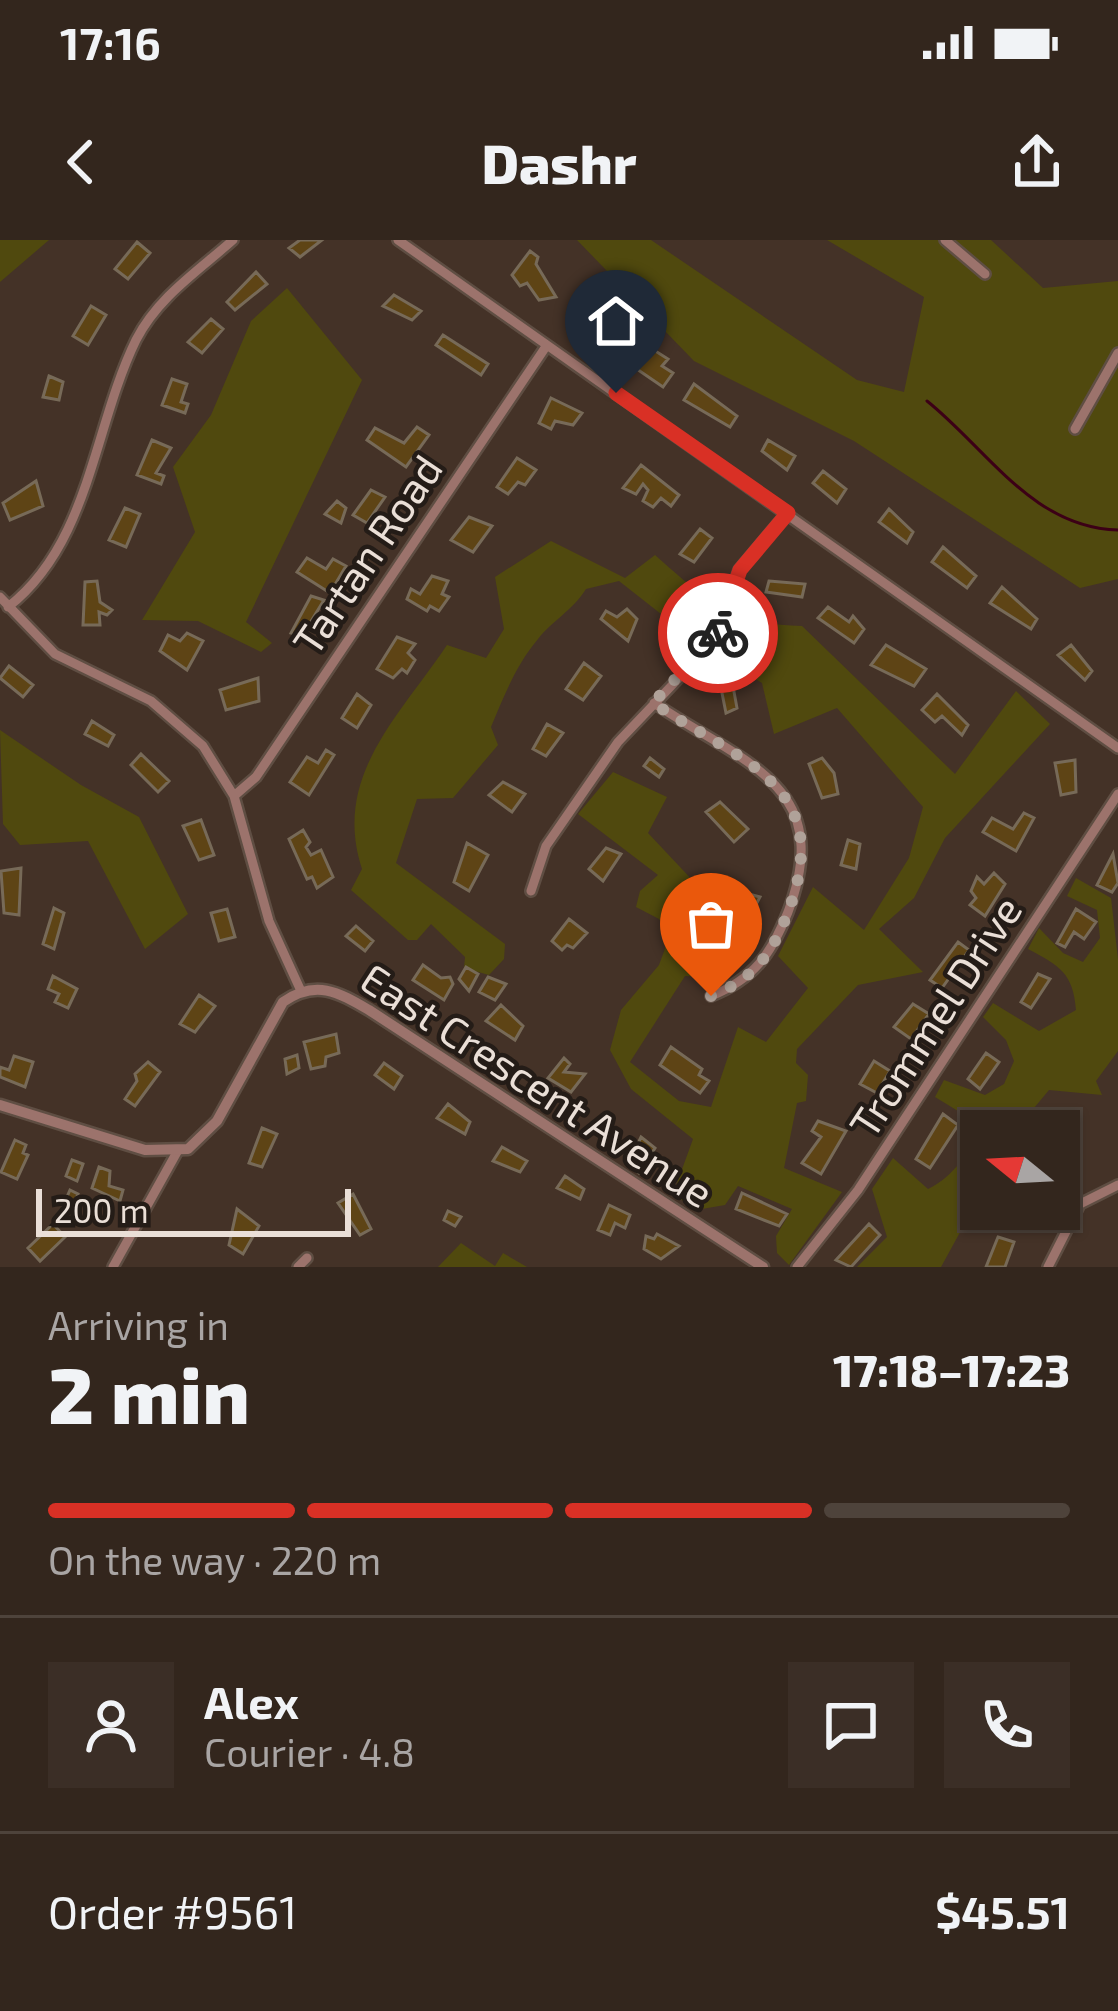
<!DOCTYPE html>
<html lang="en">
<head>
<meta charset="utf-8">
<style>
  body { margin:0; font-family:"Exo 2",sans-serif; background:#3b2e26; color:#f1f3f6; height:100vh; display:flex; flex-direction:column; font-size:45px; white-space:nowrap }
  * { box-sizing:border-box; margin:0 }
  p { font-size:39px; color:#a9a5a4 }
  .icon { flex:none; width:66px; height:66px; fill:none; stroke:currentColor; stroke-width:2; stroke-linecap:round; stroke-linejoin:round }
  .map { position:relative; height:1027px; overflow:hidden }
  .panel { display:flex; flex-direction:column; background:#33261d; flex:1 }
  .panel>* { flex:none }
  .needle { width:78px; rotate:288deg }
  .fabs { position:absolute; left:960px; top:870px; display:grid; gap:24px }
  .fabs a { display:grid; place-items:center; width:120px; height:120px; border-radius:0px; background:#33261d; box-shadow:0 3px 9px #0004,0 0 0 3px #4e433b; font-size:60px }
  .scale { position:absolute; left:36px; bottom:30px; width:315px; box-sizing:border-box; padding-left:12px; border:6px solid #eadfd7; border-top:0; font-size:33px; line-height:42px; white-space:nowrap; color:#eadfd7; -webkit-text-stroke:9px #241c17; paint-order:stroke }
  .pin { position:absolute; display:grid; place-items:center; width:102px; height:102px; color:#fff; margin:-123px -51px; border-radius:50% 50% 50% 0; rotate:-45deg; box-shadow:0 0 12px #0007 }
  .pin .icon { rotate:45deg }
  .courier { position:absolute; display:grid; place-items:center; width:120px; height:120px; margin:-60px; border:9px solid #d93025; border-radius:50%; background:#fff; color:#222; box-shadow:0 3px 15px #0007 }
  .summary em { font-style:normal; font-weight:800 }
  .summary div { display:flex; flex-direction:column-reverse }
  .summary { display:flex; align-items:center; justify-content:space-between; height:204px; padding:0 48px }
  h1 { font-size:78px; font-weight:800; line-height:90px }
  .bar { display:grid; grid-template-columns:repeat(4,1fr); gap:18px 12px; align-content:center; height:144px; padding:0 48px }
  .bar i { height:15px; border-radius:9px; background:#4e433b }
  .bar .current { background:#d93025 }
  .bar p { grid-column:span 4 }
  .line { display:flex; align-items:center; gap:30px; padding:0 48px; border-top:3px solid #4e433b }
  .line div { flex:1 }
  .round { display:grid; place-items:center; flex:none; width:126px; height:126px; border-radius:0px; background:#3b2e26 }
  .status { display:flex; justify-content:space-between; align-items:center; height:84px; padding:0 60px; background:#33261d; direction:ltr }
  .status svg { height:33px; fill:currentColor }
  header { display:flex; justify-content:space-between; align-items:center; height:156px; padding:0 48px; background:#33261d; font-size:54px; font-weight:800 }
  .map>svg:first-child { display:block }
</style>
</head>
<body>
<div class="status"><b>17:16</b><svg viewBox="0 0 49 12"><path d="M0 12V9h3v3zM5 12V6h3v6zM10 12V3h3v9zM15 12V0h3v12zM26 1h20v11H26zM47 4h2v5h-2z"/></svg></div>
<header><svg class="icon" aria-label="back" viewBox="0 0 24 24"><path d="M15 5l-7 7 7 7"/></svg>Dashr<svg class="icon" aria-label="share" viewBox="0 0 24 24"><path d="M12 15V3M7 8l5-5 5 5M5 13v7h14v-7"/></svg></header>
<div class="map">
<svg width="1118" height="1027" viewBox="0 0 1118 1027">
  <rect width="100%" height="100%" fill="#443227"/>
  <path fill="#50490e" d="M 0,0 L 49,0 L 0,42 Z
    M 577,0 L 651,0 L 857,140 L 904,152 L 924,57 L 827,0 L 991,0 L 1043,48 L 1118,41 L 1118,339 L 1080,348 L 854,201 L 694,121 Z
    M 287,48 L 362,140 L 246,382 L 272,403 L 261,412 L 198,381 L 142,380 L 195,292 L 173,227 L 211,175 L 251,81 Z
    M 551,301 L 625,338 L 655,315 C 705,359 731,385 802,386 L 955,534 L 1016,451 L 1050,484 L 945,598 L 914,658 L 879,689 L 923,732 L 858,745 L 797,809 L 796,823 L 808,835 L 806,861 L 797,863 L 784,928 L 842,952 L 789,1025 L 777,1013 L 776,996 L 792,969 L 738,946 L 725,965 L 696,970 L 673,954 L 693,899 L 631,849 L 610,810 L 621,770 L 659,725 L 670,695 L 659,679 L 636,667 L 640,651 L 658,635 L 578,574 L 613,532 L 667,557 L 648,593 L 696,644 L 701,691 L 741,713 C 725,735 711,737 685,736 L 630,822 L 679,861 L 711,867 L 738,787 L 766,802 L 808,748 L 778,716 L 813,647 L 864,690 L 909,618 L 923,567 L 837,468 L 774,494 L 762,443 L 703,407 L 619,341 L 586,349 C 572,371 553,380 538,399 C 516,425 504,456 491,487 L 498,505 L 453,558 L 417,559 L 396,623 L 505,704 L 504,719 L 489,735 L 464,728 L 465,717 L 431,684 L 417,700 L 408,700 L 351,650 L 362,629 C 332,537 398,478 447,405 L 486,418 L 504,389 L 495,337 Z
    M 0,490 L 81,545 L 139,577 L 188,674 L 145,709 L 88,601 L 20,605 L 3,584 Z
    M 1076,638 L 1111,658 L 1118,719 L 1118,811 L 1096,841 L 1102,855 L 1049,850 L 1015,891 L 981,891 L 981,954 L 941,1027 L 857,1027 L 887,997 L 872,949 L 893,918 L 928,949 C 952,938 975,909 976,882 L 935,857 L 944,840 L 985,855 L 1004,844 L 1014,821 L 1006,800 L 983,777 L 993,763 L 1039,791 L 1076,770 C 1073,733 1060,726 1028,709 L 1039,688 L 1063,713 L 1083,722 L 1100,698 L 1097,670 L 1067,656 Z
    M 461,1003 L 495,1026 L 503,1013 L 527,1027 L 438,1027 Z"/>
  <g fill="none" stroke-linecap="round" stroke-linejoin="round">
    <path stroke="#3c0016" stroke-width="3" d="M 927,161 C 987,209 1033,288 1118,290"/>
  </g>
  <path fill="#5e4415" stroke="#776a58" stroke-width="3" d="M 300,0 L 322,0 L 300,17 L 289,8 Z
    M 137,2 L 150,13 L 128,39 L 115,29 Z
    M 530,11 L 538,17 L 536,24 L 556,57 L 539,60 L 527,43 L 520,46 L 512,35 Z
    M 256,32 L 267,44 L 235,70 L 227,62 Z
    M 394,55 L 421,71 L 412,80 L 383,66 Z
    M 574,59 L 613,88 L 606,96 L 568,73 Z
    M 91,66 L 106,75 L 88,105 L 73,96 Z
    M 211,79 L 223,89 L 202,113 L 188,102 Z
    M 443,95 L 488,124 L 481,135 L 436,105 Z
    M 646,105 L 668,119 L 662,126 L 673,133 L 663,147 L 628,123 L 635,108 L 642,113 Z
    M 49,136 L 63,142 L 59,160 L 43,157 Z
    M 172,139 L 187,144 L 181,162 L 188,164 L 185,173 L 162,165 Z
    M 694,144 L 737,176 L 730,187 L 684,160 Z
    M 551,158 L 582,173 L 573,185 L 555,181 L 551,189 L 539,183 Z
    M 417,187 L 429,195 L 406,227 L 367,200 L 375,188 L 404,203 Z
    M 152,200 L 171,208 L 156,233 L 164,236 L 161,244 L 137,235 Z
    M 768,200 L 795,216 L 787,230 L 762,211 Z
    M 517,218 L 536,230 L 525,245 L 518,242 L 508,254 L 497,247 Z
    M 641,225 L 679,255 L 671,266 L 661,258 L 653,267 L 643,261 L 648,250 L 643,244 L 636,254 L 623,248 Z
    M 823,231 L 846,249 L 837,263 L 813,243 Z
    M 36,241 L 43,266 L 10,280 L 3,263 Z
    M 371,250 L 385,257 L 367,283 L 353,275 Z
    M 337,261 L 346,268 L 341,283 L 325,274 Z
    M 125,268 L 140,274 L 126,307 L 109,300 Z
    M 889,269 L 913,292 L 907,303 L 879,282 Z
    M 469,277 L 492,286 L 473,312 L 451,300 Z
    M 700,289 L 712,298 L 694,322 L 680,314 Z
    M 943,307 L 976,336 L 967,348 L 932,322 Z
    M 307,318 L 326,329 L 333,319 L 346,326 L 330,353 L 297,332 Z
    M 432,336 L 448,341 L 442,354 L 449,357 L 439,371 L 430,366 L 427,371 L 407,359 L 411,349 L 420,354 Z
    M 97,341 L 100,362 L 112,370 L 107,375 L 99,372 L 100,385 L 83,385 L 85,342 Z
    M 769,341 L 805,344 L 802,357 L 766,352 Z
    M 1002,347 L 1037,379 L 1031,389 L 990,363 Z
    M 311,356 L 324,360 L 302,396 L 291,393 Z
    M 828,367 L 849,382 L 853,376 L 864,389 L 854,403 L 818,378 Z
    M 627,369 L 637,379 L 628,401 L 601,379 L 606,371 L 617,377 Z
    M 187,393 L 203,401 L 187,430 L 160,411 L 168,395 L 180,401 Z
    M 397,397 L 415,404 L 408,413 L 415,420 L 407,433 L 402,429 L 393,438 L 377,429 Z
    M 886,405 L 926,429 L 914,446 L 871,425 Z
    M 1071,405 L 1092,431 L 1085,440 L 1058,415 Z
    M 584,423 L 601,436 L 583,460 L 566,449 Z
    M 9,426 L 33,445 L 23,457 L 0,438 Z
    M 258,438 L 259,461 L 226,470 L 220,450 Z
    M 732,441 L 737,468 L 726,473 L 720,443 Z
    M 357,454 L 371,465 L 357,488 L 342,478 Z
    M 937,454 L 968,485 L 962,495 L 942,476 L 935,482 L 922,470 Z
    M 92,481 L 114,495 L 108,506 L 85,494 Z
    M 547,484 L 563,493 L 546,516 L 533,509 Z
    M 326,510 L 334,515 L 309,555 L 290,542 L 307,517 L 318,523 Z
    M 141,514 L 169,541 L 158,552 L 131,525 Z
    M 650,518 L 664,529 L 659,537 L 644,526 Z
    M 822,518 L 834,533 L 838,554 L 822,558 L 809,524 Z
    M 1075,520 L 1076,552 L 1061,555 L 1055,523 Z
    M 503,542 L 525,554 L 512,572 L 489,555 Z
    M 720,562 L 748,589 L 734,602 L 706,572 Z
    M 1024,573 L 1034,578 L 1016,611 L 983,592 L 992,578 L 1013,589 Z
    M 201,580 L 214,615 L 199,620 L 183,586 Z
    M 303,590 L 310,602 L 306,607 L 311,615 L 321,610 L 333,637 L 317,648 L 312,637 L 307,639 L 289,599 Z
    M 848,600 L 860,604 L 856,629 L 841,625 Z
    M 467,603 L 488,615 L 469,651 L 454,642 Z
    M 606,608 L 621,614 L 603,641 L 589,629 Z
    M 1113,614 L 1118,643 L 1112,652 L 1097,645 Z
    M 21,628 L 19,675 L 4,673 L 1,631 Z
    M 994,633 L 1005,644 L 985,676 L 970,665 L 976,658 L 971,651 L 977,637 L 984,644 Z
    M 738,651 L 760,657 L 743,689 L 730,684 Z
    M 54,668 L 64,673 L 54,709 L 43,704 Z
    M 227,669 L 235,697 L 219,701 L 211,673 Z
    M 1076,669 L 1096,682 L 1084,699 L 1074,692 L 1065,707 L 1057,703 Z
    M 569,679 L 587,693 L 573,708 L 567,705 L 562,710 L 552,701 Z
    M 356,686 L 373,701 L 365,711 L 346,696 Z
    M 958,702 L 969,710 L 942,748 L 930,740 Z
    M 423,725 L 441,738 L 450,737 L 453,744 L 444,760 L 413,740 Z
    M 466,727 L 478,734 L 469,751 L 459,739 Z
    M 1038,734 L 1050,739 L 1031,768 L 1021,762 Z
    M 53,736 L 77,749 L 68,768 L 55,762 L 59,754 L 48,749 Z
    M 488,737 L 506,744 L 495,760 L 479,752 Z
    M 199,755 L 215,766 L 195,792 L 180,784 Z
    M 913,764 L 929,774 L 911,799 L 894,787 Z
    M 501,765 L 523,786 L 515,800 L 486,781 Z
    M 336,794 L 339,813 L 326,817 L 325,826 L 311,829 L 304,802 Z
    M 671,807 L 702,829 L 699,835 L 709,841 L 700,853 L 660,825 Z
    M 986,813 L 999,822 L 980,849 L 968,839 Z
    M 297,815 L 299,828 L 287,834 L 285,819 Z
    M 14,816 L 33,822 L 25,847 L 0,837 L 0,827 L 9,830 Z
    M 564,818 L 570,824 L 564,832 L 585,834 L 571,852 L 548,838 Z
    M 874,821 L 890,831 L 877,853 L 860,844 Z
    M 148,822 L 160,832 L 135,866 L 125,859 L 137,841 L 135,834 Z
    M 384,823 L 402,836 L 394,849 L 375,835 Z
    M 448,864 L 470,882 L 465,894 L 437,878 Z
    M 943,874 L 958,885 L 930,928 L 916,919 Z
    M 818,881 L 846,891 L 821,934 L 802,923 L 821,897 L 812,891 Z
    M 262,888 L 277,894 L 262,927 L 249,923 Z
    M 641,897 L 655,908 L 639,933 L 628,925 Z
    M 15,900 L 26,905 L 23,913 L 28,915 L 17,939 L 1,932 Z
    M 502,907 L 527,921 L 520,932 L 493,921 Z
    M 72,920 L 83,924 L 77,941 L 66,936 Z
    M 99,927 L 110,931 L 109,946 L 123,950 L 120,961 L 92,948 Z
    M 565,936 L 584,949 L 580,959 L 557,948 Z
    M 70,950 L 78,954 L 71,970 L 63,966 Z
    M 742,953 L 787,974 L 779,986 L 736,969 Z
    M 353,954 L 371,989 L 360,995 L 338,963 Z
    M 609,965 L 630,975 L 625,988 L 615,983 L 610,995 L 598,990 Z
    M 237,969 L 259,986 L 243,1014 L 229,1005 Z
    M 448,971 L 461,977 L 455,986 L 444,980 Z
    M 53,984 L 65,997 L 40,1021 L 28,1008 Z
    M 869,984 L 880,995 L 851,1027 L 836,1020 Z
    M 657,994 L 679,1006 L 661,1019 L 644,1009 L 646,996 L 654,999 Z
    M 998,997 L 1014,1002 L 1005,1027 L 986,1027 Z"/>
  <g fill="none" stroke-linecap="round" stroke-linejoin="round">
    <g stroke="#5f4e43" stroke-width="14">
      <path id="minor" d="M 398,0 L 1118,508
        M 945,0 L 985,34
        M 1075,189 L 1118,113
        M 0,357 L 55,414 L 151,461 L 203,506 L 234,556 L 269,681 L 301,751
        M 8,367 C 90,303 93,188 136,100 C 158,57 198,31 233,0
        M 654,463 C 744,524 836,545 788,672 C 771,714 754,739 711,756
        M 234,556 L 256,537 L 547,105
        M 531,651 L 546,606 L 618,502 L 714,401 L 739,330 L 787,273
        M 113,1027 L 177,912
        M 298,1027 L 307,1018
        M 797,1027 L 858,950 L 1118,554
        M 1048,1027 L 1080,964 L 1118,945"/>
    </g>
    <g stroke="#5f4e43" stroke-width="15">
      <path id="tertiary" d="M 0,865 L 145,910 L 188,909 L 217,881 L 283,762 C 316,739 338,752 369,770 L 763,1027"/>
    </g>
    <use href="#minor" stroke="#9c736c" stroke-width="9"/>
    <use href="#tertiary" stroke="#9c736c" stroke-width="10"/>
  </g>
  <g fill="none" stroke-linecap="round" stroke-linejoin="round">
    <path stroke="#b0a299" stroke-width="12" stroke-dasharray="0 21.6" d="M 711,756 C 754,739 772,714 788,672 C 836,546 743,523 653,463 L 718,393"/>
    <path stroke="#d93025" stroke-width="15" d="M 616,153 L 788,273 L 740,330 L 718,393"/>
  </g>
  <g text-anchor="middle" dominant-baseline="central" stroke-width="9" stroke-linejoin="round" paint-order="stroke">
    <g font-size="42" fill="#eadfd7" stroke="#241c17">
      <text transform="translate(366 314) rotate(-56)">Tartan Road</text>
      <text transform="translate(934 776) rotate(-57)">Trommel Drive</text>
      <text transform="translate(538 844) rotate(33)">East Crescent Avenue</text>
    </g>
  </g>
</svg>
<div class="fabs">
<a><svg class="needle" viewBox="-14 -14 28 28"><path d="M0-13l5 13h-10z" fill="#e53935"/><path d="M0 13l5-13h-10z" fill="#a9a5a4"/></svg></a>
</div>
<div class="scale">200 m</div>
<div class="pin" style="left:711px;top:756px;background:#ea580c"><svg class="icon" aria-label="bag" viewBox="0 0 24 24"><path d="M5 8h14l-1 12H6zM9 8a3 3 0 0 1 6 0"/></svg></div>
<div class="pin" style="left:616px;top:153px;background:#1f2937"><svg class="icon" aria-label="home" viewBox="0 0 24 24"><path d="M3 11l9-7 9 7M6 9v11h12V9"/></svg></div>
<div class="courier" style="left:718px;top:393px"><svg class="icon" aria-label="bike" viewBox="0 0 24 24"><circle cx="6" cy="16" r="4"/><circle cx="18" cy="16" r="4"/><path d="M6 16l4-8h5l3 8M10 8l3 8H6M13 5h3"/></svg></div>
</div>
<section class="panel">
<div class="summary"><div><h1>2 min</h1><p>Arriving in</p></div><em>17:18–17:23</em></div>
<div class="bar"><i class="current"></i><i class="current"></i><i class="current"></i><i></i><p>On the way · 220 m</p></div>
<div class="line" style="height:216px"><a class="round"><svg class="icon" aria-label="person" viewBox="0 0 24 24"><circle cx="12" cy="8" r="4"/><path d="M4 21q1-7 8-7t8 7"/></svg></a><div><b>Alex</b><p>Courier · 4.8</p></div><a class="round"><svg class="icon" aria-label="chat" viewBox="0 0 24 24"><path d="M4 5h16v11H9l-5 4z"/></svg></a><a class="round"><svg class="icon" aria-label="phone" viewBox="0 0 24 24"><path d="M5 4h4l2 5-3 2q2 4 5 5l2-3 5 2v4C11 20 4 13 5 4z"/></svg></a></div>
<div class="line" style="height:156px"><div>Order #9561</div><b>$45.51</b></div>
</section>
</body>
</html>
